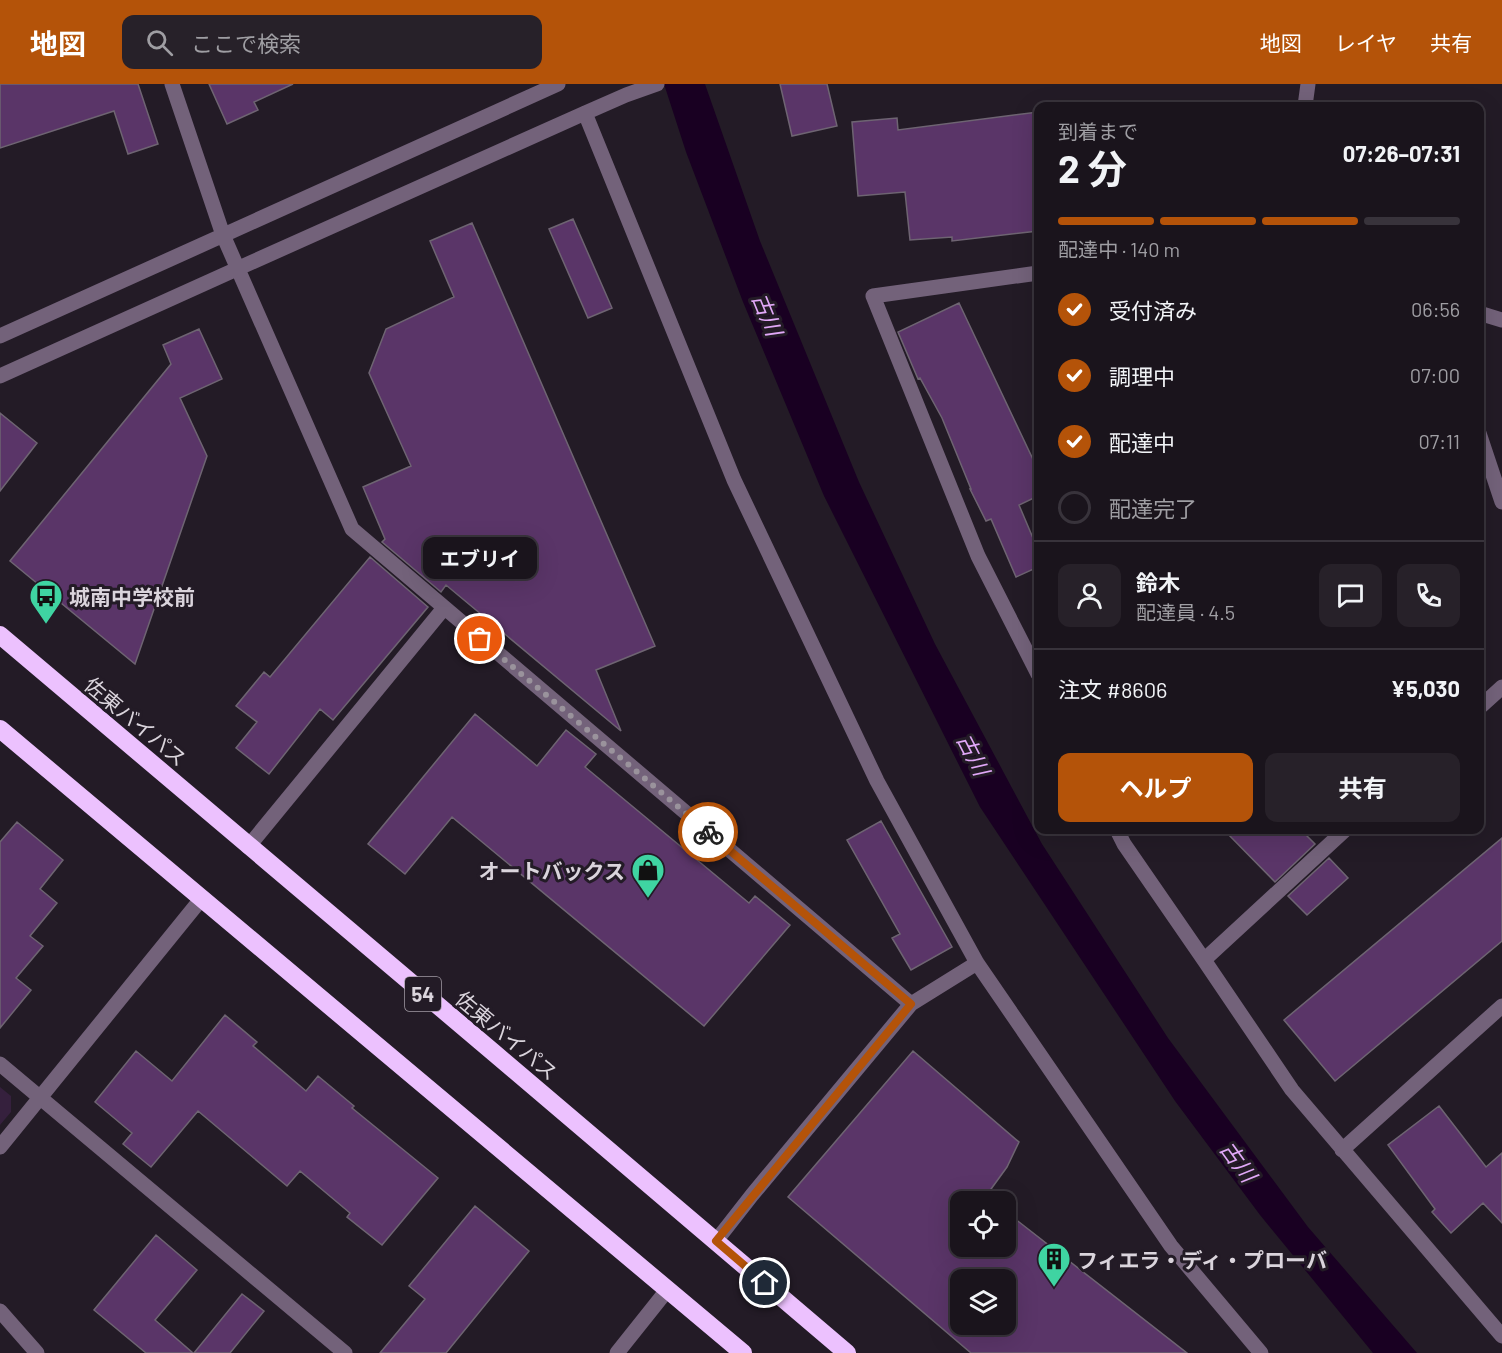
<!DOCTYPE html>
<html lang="ja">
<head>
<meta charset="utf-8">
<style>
  body { margin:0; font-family:Barlow,"Noto Sans JP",sans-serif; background:#272129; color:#f1f3f6; height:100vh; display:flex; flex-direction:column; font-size:22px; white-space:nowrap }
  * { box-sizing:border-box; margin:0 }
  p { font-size:20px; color:#9f9ea3 }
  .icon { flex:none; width:33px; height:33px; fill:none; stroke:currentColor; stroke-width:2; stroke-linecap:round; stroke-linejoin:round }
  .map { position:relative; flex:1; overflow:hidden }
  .details { position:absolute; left:1034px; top:18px; width:450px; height:732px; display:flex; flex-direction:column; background:#1a141c; border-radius:12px; box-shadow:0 6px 24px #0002,0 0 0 2px #38333b }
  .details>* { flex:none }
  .controls { position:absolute; left:950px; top:1107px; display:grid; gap:12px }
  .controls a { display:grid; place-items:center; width:66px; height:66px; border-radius:12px; background:#1a141c; box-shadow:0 6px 24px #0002,0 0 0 2px #38333b; font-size:30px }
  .pin { position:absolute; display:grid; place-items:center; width:51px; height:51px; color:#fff; margin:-26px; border:3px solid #fff; border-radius:50%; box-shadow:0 2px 6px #0007 }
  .courier { position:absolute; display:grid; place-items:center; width:60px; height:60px; margin:-30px; border:4px solid #b45309; border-radius:50%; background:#fff; color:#222; box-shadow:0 2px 8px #0007 }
  .bubble { position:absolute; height:42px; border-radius:12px; background:#1a141c; box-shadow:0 6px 24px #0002,0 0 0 2px #38333b; font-size:20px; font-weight:700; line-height:42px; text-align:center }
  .headline em { font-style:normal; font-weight:700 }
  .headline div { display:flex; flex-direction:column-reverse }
  .headline { display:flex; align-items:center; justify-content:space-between; height:102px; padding:0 24px }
  h1 { font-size:39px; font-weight:700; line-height:45px }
  .bar { display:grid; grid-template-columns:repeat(4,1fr); gap:9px 6px; align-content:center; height:72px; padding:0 24px }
  .bar i { height:8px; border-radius:4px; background:#38333b }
  .bar .selected { background:#b45309 }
  .bar p { grid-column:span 4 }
  .line { display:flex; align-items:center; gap:15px; padding:0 24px; border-top:2px solid #38333b }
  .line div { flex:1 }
  .round { display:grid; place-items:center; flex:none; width:63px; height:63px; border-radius:12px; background:#272129 }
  ol { padding:0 24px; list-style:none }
  li { display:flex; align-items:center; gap:18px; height:66px }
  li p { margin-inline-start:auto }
  li .icon { padding:6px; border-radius:50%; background:#b45309; color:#fff; stroke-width:4 }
  li:last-child { color:#9f9ea3 }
  li i { width:33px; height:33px; border:3px solid #38333b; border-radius:50% }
  .action { display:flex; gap:12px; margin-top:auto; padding:12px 24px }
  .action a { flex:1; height:69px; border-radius:12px; background:#b45309; color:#fff; font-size:24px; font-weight:700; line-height:69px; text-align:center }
  .action a+a { background:#272129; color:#f1f3f6 }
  header { display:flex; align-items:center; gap:36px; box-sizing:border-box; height:84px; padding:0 30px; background:#b45309; color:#fff }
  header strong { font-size:28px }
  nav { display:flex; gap:33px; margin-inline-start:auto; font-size:21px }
  .search { width:420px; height:54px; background:#272129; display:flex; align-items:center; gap:15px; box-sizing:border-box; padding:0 21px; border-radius:12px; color:#9f9ea3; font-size:22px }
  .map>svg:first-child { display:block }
</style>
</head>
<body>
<header>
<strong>地図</strong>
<div class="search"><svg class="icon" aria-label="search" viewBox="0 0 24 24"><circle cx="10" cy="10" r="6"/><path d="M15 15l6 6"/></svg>ここで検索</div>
<nav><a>地図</a><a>レイヤ</a><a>共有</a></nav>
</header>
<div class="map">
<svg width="1502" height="1269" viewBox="0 0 1502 1269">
  <rect width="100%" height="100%" fill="#231b26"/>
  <path fill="#35203d" d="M 0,1003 L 11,1012 L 11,1028 L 0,1041 Z"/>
  <path fill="#190022" d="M 664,0 L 705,0 L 760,157 L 859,398 L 935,560 L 1042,760 L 1168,954 L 1308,1143 L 1417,1269 L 1373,1269 L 1260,1131 L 1175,1017 L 980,723 L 824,412 L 743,218 L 686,68 Z"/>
  <path fill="#5a3568" stroke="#6e6472" stroke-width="1.5" fill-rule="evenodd" d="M 0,0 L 138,0 L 158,60 L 128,70 L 114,27 L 0,64 Z
    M 209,0 L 293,0 L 254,18 L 258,26 L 227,40 Z
    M 780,0 L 827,0 L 837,42 L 792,52 Z
    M 1038,28 L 1038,147 L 952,157 L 952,153 L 910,156 L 905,108 L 858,112 L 852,38 L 897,34 L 898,46 Z
    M 573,135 L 612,224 L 588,234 L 549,145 Z
    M 472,139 L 655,562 L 596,586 L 621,647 L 446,501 L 441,508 L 382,458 L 385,455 L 363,403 L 411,382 L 369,289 L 386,245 L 454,213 L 430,157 Z
    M 959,219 L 1038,386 L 1038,412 L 1019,421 L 1038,466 L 1038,483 L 1016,493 L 991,435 L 986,437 L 970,405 L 971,405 L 942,334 L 920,294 L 918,295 L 898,248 Z
    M 199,245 L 222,295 L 180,314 L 207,372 L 135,580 L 10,477 L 171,280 L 163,261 Z
    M 0,329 L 37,359 L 0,407 Z
    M 370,473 L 428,523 L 333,636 L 320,625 L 269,690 L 236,664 L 257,638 L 236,622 L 264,588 L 270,593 Z
    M 475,630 L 537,682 L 566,646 L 596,670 L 585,683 L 749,819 L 755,812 L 790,841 L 704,942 L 452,733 L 405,790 L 368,760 Z
    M 881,737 L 952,863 L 911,886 L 892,854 L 900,850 L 847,756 Z
    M 17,738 L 63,776 L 40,805 L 57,819 L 30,852 L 43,862 L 16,894 L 31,906 L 0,944 L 0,758 Z
    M 1224,746 L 1301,746 L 1315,760 L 1275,798 Z
    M 1502,754 L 1502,857 L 1335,997 L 1284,936 Z
    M 1329,774 L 1348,794 L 1307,831 L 1288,812 Z
    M 225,931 L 257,958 L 253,962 L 306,1007 L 318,992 L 354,1022 L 352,1024 L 438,1094 L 382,1161 L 347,1133 L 350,1129 L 300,1087 L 287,1102 L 198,1027 L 151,1083 L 123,1060 L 132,1049 L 95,1018 L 136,967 L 172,997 Z
    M 913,967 L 1019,1058 L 1007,1083 L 986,1112 L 993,1118 L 960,1118 L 960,1162 L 1005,1162 L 1005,1127 L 1187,1269 L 971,1269 L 788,1113 ZM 960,1196 L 1005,1196 L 1005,1240 L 960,1240 Z
    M 1439,1022 L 1486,1083 L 1502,1069 L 1502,1139 L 1483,1119 L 1451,1149 L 1432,1128 L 1435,1125 L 1388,1061 Z
    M 475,1122 L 529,1167 L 446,1269 L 380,1269 L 425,1215 L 409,1202 Z
    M 156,1151 L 197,1186 L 155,1236 L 193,1269 L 146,1269 L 94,1226 Z
    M 242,1210 L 264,1227 L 230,1269 L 194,1269 Z"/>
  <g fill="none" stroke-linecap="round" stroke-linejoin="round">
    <path stroke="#73627a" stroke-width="15" d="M 172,0 L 223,151 L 352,445 L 911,920
      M 1305,22 L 1308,0
      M 585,29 L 734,396 L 877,697 L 977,879 L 1171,1162 L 1261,1269
      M 1038,189 L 873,212 L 978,472 L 1038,590
      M 1479,229 L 1502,236
      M 0,252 L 558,0
      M 0,292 L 239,184 L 585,29 L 626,11 L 657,0
      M 1479,349 L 1502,418
      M 1479,624 L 1502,603
      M 1117,746 L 1124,760 L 1204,876 L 1292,1006 L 1502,1252
      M 248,763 L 444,524
      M 1204,876 L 1345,746
      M 0,980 L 345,1269
      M 0,1063 L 202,814
      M 1342,1066 L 1502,922
      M 716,1157 L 752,1111 L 911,920 L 977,879
      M 0,1227 L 37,1269
      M 617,1269 L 668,1205"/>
    <path stroke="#ecc1fe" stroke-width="18" d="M 0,551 C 282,791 566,1028 847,1269
      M 0,645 L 743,1269"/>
  </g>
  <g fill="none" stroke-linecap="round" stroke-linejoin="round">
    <path stroke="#9a939c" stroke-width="6" stroke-dasharray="0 10.8" d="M 480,555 L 708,748"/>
    <path stroke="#b45309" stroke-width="8" d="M 708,748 L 911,920 L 716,1157 L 765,1199"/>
  </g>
  <defs>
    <g id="bus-pin" transform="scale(1.725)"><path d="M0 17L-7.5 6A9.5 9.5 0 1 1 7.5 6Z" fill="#3fd4a2" stroke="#231b26"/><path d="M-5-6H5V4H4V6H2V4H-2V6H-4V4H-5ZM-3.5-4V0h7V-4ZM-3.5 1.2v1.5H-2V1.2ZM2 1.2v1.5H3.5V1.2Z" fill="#111"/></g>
    <g id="shop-pin" transform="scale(1.725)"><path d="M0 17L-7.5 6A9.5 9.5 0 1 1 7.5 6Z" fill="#3fd4a2" stroke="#231b26"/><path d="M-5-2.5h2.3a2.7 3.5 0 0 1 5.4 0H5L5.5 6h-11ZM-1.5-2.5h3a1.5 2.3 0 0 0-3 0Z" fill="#111"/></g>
    <g id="building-pin" transform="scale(1.725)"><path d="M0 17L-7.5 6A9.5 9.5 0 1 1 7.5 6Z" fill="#3fd4a2" stroke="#231b26"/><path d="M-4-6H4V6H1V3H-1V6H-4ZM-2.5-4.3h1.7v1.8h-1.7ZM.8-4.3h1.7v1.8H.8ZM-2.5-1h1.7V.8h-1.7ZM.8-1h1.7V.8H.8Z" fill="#111"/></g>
  </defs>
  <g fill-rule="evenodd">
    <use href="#bus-pin" x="46" y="512"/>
    <use href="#shop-pin" x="648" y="786"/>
    <use href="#building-pin" x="1054" y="1175"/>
  </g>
  <g text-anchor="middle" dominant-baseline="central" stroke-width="6" stroke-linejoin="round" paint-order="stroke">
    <rect fill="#231b26" stroke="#a39ca5" stroke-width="1.5" x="405" y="893" width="36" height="34" rx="4.5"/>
    <g font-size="20" font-weight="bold" fill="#dad4dc">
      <text x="423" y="910">54</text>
    </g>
    <g font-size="21" font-weight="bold" fill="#dad4dc" stroke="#231b26" text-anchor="start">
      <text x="69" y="512">城南中学校前</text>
      <text x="625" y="786" text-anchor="end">オートバックス</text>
      <text x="1077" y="1175">フィエラ・ディ・プローバ</text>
    </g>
    <g font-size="21" fill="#dad4dc" stroke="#231b26">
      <text transform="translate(136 637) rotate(40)">佐東バイパス</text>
      <text transform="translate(507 951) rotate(40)">佐東バイパス</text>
    </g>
    <g font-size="22" font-style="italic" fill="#e1a8f8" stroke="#231b26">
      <text transform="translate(768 230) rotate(68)">古川</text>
      <text transform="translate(974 670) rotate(63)">古川</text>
      <text transform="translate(1239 1077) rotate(54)">古川</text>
    </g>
  </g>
</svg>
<div class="controls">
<a><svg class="icon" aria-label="locate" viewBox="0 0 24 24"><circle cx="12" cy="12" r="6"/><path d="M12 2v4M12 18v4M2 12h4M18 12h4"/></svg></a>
<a><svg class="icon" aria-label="layers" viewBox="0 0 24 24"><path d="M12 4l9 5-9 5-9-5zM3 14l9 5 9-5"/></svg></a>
</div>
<div class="pin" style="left:480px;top:555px;background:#ea580c"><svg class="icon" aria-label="bag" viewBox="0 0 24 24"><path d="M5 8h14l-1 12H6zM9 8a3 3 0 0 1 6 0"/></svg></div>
<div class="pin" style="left:765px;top:1199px;background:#1f2937"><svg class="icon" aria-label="home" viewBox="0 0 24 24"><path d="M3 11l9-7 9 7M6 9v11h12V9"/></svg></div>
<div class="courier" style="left:708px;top:748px"><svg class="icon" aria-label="bike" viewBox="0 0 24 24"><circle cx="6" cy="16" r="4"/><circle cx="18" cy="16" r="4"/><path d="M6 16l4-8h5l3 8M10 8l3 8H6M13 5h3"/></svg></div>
<div class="bubble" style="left:423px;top:453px;width:114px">エブリイ</div>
<section class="details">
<div class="headline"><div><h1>2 分</h1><p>到着まで</p></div><em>07:26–07:31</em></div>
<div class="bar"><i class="selected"></i><i class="selected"></i><i class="selected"></i><i></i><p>配達中 · 140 m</p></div>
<ol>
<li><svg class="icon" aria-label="check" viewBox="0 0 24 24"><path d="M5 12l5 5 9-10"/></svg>受付済み<p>06:56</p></li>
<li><svg class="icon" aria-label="check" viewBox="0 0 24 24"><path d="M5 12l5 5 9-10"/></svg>調理中<p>07:00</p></li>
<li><svg class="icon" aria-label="check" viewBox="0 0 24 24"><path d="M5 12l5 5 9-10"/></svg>配達中<p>07:11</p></li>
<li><i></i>配達完了</li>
</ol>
<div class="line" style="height:108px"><a class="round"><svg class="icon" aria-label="person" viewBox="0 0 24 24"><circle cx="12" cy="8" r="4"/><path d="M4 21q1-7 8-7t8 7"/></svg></a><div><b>鈴木</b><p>配達員 · 4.5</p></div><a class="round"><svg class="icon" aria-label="chat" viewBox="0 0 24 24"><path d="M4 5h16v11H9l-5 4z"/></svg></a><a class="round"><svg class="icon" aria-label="phone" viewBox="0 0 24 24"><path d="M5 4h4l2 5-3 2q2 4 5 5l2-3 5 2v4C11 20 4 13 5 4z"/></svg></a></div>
<div class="line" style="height:78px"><div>注文 #8606</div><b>¥5,030</b></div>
<div class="action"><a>ヘルプ</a><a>共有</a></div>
</section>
</div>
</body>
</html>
